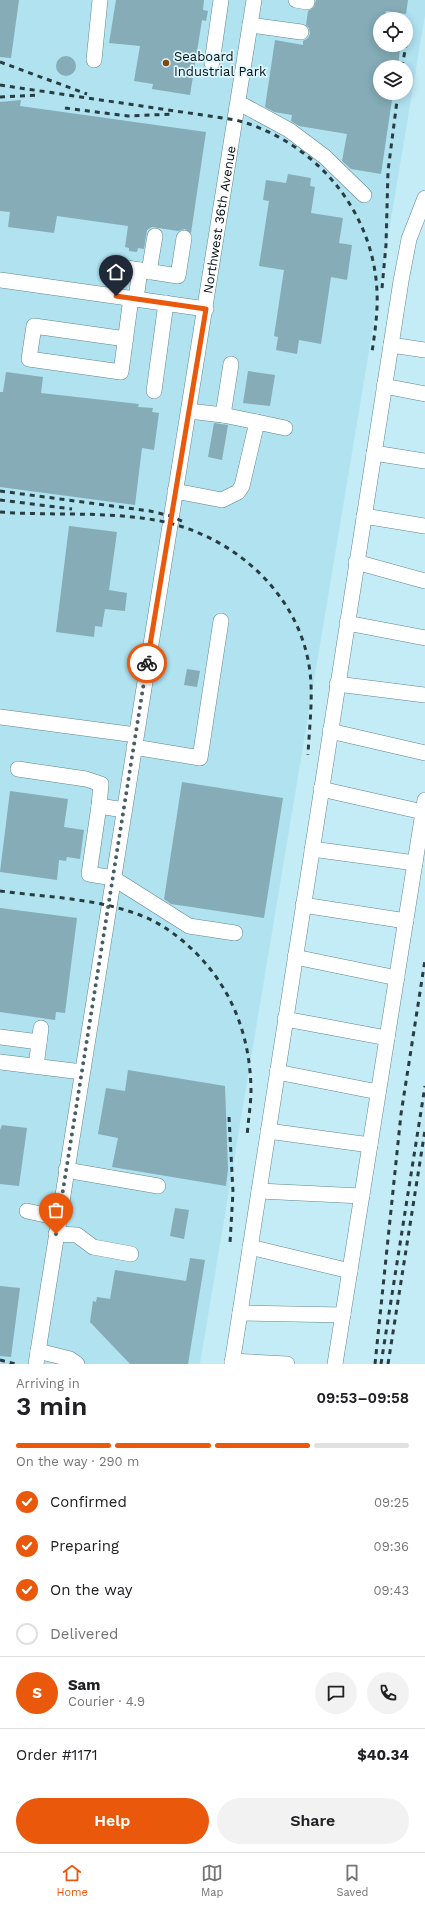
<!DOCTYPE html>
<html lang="en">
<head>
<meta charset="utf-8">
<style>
  body { margin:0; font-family:"Work Sans",sans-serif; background:#f2f2f2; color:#202124; height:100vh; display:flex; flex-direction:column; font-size:15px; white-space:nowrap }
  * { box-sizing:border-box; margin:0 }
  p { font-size:13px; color:#757577 }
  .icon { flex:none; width:22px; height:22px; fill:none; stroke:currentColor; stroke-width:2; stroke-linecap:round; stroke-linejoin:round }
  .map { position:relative; height:1364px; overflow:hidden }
  .details { display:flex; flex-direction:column; background:#fff; flex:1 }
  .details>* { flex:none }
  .fabs { position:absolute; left:373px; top:12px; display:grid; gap:8px }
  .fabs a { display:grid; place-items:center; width:40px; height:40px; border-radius:50%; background:#fff; box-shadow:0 2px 10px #0003; font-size:20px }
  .pin { position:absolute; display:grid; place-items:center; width:34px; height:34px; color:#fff; margin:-41px -17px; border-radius:50% 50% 50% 0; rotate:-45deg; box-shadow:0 0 4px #0007 }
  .pin .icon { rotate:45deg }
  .courier { position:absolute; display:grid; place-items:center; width:40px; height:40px; margin:-20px; border:3px solid #ea580c; border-radius:50%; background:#fff; color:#222; box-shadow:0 1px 5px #0007 }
  .headline em { font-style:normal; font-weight:600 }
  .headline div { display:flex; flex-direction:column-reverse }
  .headline { display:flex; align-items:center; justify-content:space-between; height:68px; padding:0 16px }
  h1 { font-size:26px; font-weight:600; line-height:30px }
  .bar { display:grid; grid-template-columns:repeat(4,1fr); gap:6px 4px; align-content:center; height:48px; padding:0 16px }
  .bar i { height:5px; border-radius:3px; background:#e0e0e0 }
  .bar .current { background:#ea580c }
  .bar p { grid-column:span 4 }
  .line { display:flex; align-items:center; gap:10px; padding:0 16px; border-top:1px solid #e0e0e0 }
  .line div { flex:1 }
  .round { display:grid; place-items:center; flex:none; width:42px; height:42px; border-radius:21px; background:#f2f2f2 }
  ol { padding:0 16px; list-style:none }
  li { display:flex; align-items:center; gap:12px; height:44px }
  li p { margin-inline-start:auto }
  li .icon { padding:4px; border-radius:50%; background:#ea580c; color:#fff; stroke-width:4 }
  li:last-child { color:#757577 }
  li i { width:22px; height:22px; border:2px solid #e0e0e0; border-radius:50% }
  .primary-button { display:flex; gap:8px; margin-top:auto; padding:8px 16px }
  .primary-button a { flex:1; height:46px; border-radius:24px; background:#ea580c; color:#fff; font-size:16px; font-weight:600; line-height:46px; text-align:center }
  .primary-button a+a { background:#f2f2f2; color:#202124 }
  .tab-bar { display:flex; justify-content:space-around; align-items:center; height:56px; border-top:1px solid #e0e0e0; background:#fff; font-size:11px; color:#757577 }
  .tab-bar a { display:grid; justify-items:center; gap:2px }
  .tab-bar .current { color:#ea580c }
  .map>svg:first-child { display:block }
</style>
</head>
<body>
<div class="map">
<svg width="425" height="1364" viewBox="0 0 425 1364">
  <rect width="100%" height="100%" fill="#c3ecf7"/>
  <path fill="#b0e2f0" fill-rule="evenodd" d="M 0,0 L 425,0 L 425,15 L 200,1364 L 0,1364 ZM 380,19 L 406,19 L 406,45 L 380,45 ZM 380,67 L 406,67 L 406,93 L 380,93 Z"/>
  <path fill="#85acb7" d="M 0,0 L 19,0 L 11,58 L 0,57 Z
    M 116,0 L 204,0 L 203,10 L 208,11 L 206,21 L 202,20 L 190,95 L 152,89 L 153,84 L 134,81 L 140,46 L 109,43 Z
    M 316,0 L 408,0 L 406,14 L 386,11 L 385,19 L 380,19 L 380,45 L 390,45 L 389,47 L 400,49 L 398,67 L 380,67 L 380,93 L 393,93 L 381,174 L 351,169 L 342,161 L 347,134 L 299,126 L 291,121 L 292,115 L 274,112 L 265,107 L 275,40 L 303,45 L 303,41 L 308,38 L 310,34 L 309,28 L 306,25 L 308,11 L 314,7 Z
    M56 66a10 10 0 1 1 20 0a10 10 0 1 1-20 0Z
    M 21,100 L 20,106 L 206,132 L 191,233 L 185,229 L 178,231 L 152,227 L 147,230 L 144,249 L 138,248 L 137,252 L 129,251 L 129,248 L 125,247 L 128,226 L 57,216 L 54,233 L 8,227 L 10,212 L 0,211 L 0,102 Z
    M 288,174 L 311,178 L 310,186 L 315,187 L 311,213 L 343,218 L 339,243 L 352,245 L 347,280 L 331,277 L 321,344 L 299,340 L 297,354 L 276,350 L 278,337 L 274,336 L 284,270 L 259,266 L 269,201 L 263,200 L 266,180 L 286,183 Z
    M 248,371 L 275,375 L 270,406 L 243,403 Z
    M 6,372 L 43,377 L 41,393 L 139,404 L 138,407 L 153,408 L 152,412 L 159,413 L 154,450 L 142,448 L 135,505 L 0,487 L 0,392 L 3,392 Z
    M 214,423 L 228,425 L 222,460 L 208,457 Z
    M 69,526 L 117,532 L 109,590 L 127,593 L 125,611 L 105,609 L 102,627 L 95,626 L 94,637 L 56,632 Z
    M 187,669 L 200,671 L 197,687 L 184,685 Z
    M 182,782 L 283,798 L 264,918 L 171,904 L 164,899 Z
    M 10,791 L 68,799 L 64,827 L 84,830 L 80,859 L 67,857 L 66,861 L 59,860 L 57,880 L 0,872 Z
    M 0,908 L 77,918 L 65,1013 L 56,1012 L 55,1020 L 0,1012 Z
    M 128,1070 L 225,1086 L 228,1169 L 226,1186 L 112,1167 L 118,1138 L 98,1134 L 106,1088 L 125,1091 Z
    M 2,1125 L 27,1128 L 19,1186 L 0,1184 L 0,1130 Z
    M 175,1208 L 189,1210 L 184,1239 L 170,1236 Z
    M 190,1258 L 205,1260 L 188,1364 L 130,1364 L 90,1322 L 93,1301 L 96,1302 L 97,1297 L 110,1299 L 115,1270 L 186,1281 Z
    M 0,1286 L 20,1288 L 11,1357 L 0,1356 Z"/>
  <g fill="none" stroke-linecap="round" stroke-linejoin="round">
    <g stroke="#608690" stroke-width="16">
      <g id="minor">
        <path d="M 296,0 L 307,2"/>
        <path d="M 250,25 L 301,32"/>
        <path d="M 94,60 L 100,0"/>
        <path d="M 212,63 L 221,0"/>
        <path d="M 239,103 L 289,130 L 325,157 L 364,195"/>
        <path d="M 114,266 L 178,276 L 184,238"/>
        <path d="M 149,272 L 155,236"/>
        <path d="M 0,280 L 206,309"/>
        <path d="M 136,299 L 140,270"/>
        <path d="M 126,339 L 34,326 L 29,359 L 121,372 L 131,298"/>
        <path d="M 391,345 L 425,350"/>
        <path d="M 384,386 L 425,394"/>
        <path d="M 154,391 L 166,303"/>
        <path d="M 189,411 L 223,415 L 231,364"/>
        <path d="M 257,422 L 285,428"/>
        <path d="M 374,453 L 425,461"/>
        <path d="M 175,491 L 222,500 L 238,492 L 242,486 L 257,422 L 223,415"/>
        <path d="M 364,516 L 425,526"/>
        <path d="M 356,562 L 425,581"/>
        <path d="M 347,623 L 425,638"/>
        <path d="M 337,684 L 425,695"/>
        <path d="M 0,717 L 136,735"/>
        <path d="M 330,731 L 425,753"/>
        <path d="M 134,747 L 200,758 L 221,621"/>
        <path d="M 18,769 L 86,779 L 101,784 L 99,806 L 124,810"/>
        <path d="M 321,789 L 423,812"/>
        <path d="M 99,806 L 89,874 L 113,878 L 189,926 L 235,933"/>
        <path d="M 312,849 L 415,863"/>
        <path d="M 303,905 L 406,921"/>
        <path d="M 295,957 L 397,978"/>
        <path d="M 285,1019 L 387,1038"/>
        <path d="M 0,1037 L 39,1042"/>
        <path d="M 0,1062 L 82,1072"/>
        <path d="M 36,1066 L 41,1028"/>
        <path d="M 277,1072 L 378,1092"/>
        <path d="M 268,1131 L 370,1145"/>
        <path d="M 66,1170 L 158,1186"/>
        <path d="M 259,1191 L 362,1196"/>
        <path d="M 27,1211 L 59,1218"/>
        <path d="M 56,1234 L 77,1235 L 93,1247 L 131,1254"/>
        <path d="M 250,1247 L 350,1271"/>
        <path d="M 240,1313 L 343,1315"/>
        <path d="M 38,1351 L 70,1359 L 77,1364"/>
        <path d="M 232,1361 L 287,1364"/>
        <path id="s1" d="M 36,1364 L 254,0"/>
        <path d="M 232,1364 L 401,281 L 409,239 L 425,198"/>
        <path d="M 335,1364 L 425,800"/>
      </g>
    </g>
    <use href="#minor" stroke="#fff" stroke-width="15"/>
    <path stroke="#293c42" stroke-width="3" stroke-dasharray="5 5" stroke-linecap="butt" d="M 0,62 L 87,94
      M 402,67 L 408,34
      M 0,85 L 236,120 C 314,141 373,209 377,291 C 378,311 375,332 372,352
      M 0,97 L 40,95
      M 65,108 L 128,116 L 174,114
      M 382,288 L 386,245 L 388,171 L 398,93
      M 0,491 L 150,511 L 171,516 L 186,523
      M 0,500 L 72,509
      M 0,512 C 52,516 103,511 155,520 C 236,534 308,600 311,685 C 312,708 309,732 308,755
      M 0,891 C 45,897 94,898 137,914 C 160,922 180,937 197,954 C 233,991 250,1037 251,1089 C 251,1105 248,1121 247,1137
      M 229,1117 L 233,1192 L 230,1243
      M 0,1360 L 16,1364
      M 375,1364 L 401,1114 L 425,960
      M 381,1364 L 425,1086
      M 388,1364 L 425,1130"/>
  </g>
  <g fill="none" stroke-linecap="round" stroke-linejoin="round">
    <path stroke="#475e65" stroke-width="4" stroke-dasharray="0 7.2" d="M 56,1234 L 147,663"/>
    <path stroke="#ea580c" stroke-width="5" d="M 116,296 L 206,309 L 147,663"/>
  </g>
  <circle fill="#86470a" stroke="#def6fd" stroke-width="1.5" cx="166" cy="63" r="4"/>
  <g text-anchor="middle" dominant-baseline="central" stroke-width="3.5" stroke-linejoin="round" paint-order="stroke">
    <g font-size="13" fill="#041216" stroke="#def6fd" text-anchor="start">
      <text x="174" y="56">Seaboard<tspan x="174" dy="15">Industrial Park</tspan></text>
    </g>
    <g font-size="13" fill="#041216" stroke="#def6fd">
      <text stroke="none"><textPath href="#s1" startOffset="1159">Northwest 36th Avenue</textPath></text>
    </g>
  </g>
</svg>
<div class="fabs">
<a><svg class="icon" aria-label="locate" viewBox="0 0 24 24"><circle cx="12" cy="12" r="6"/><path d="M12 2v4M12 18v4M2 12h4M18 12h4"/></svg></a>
<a><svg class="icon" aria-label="layers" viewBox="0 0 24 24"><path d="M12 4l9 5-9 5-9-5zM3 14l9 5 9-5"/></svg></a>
</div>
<div class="pin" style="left:56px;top:1234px;background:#ea580c"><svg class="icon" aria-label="bag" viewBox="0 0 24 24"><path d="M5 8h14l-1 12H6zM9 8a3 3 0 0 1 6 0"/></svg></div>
<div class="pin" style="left:116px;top:296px;background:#1f2937"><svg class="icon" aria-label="home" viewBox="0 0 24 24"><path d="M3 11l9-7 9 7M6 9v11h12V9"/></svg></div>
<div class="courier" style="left:147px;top:663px"><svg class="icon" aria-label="bike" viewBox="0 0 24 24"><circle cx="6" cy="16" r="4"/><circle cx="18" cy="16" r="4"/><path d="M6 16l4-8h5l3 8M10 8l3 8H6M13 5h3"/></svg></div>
</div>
<section class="details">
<div class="headline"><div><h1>3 min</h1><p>Arriving in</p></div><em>09:53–09:58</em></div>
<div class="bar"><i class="current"></i><i class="current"></i><i class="current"></i><i></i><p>On the way · 290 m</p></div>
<ol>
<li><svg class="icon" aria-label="check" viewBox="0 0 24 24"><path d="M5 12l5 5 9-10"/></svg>Confirmed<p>09:25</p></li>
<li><svg class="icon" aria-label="check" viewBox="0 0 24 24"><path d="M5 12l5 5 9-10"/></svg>Preparing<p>09:36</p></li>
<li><svg class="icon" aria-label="check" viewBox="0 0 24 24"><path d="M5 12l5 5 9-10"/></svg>On the way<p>09:43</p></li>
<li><i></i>Delivered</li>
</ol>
<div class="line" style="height:72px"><b class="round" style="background:#ea580c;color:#fff">S</b><div><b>Sam</b><p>Courier · 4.9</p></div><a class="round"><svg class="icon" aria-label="chat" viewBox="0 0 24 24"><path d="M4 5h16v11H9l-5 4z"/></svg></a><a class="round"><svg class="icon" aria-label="phone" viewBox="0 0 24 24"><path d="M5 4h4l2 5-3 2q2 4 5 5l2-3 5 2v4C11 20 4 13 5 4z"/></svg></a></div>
<div class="line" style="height:52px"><div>Order #1171</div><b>$40.34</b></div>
<div class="primary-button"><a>Help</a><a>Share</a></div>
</section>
<nav class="tab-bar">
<a class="current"><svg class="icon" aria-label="home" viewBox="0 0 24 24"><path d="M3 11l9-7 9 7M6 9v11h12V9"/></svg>Home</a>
<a><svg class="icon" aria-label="map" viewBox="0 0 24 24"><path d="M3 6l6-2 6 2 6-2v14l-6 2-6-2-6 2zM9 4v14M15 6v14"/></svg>Map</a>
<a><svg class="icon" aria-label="saved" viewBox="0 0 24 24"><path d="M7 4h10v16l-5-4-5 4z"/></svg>Saved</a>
</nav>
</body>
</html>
